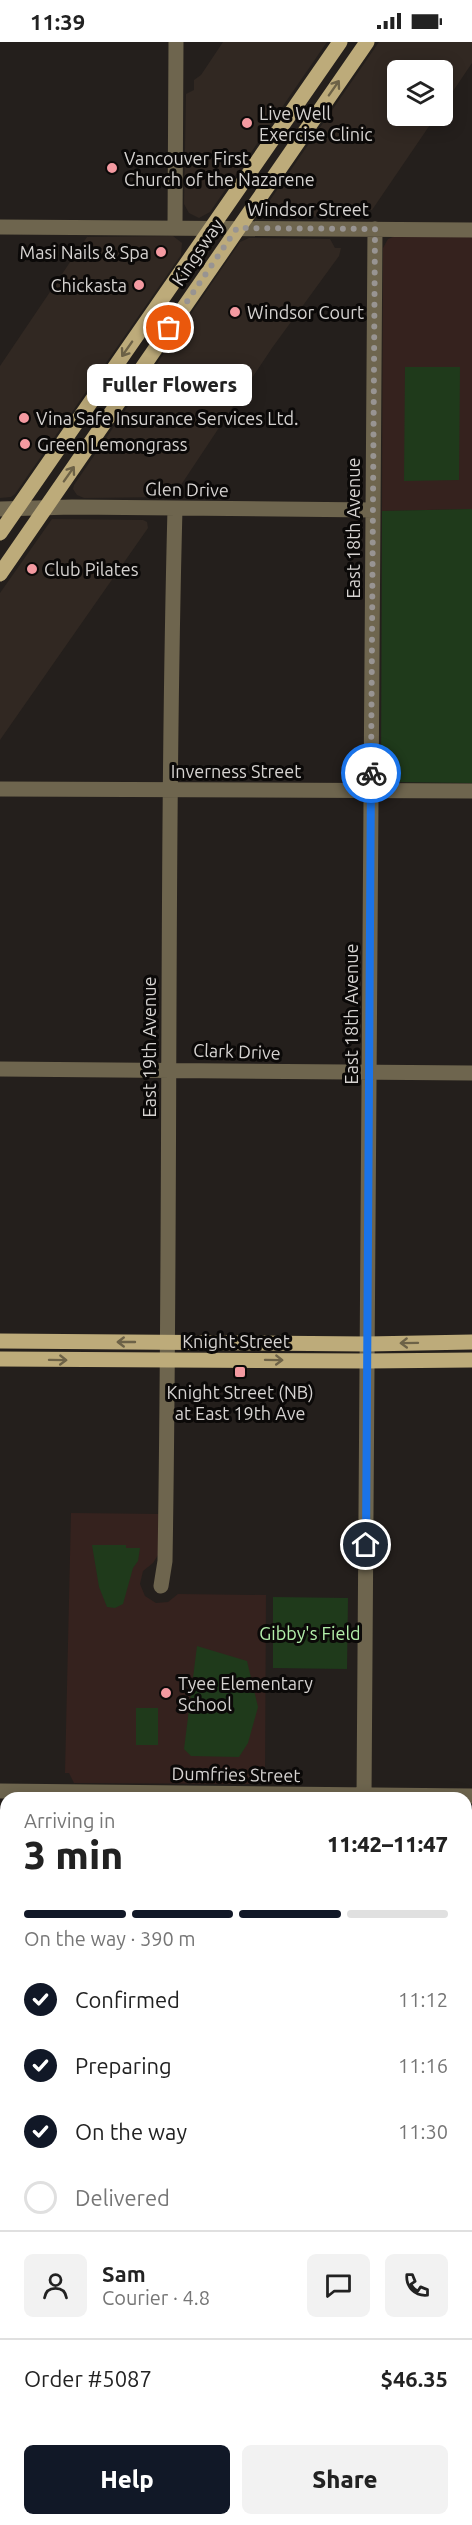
<!DOCTYPE html>
<html lang="en">
<head>
<meta charset="utf-8">
<style>
  body { margin:0; font-family:Ubuntu,sans-serif; background:#f2f2f2; color:#222; height:100vh; display:flex; flex-direction:column; font-size:22px; white-space:nowrap }
  * { box-sizing:border-box; margin:0 }
  p { font-size:20px; color:#767676 }
  .icon { flex:none; width:33px; height:33px; fill:none; stroke:currentColor; stroke-width:2; stroke-linecap:round; stroke-linejoin:round }
  .map { position:relative; flex:1; overflow:hidden }
  .drawer { position:absolute; left:0px; top:1750px; width:472px; height:734px; display:flex; flex-direction:column; background:#fff; border-radius:18px 18px 0 0; box-shadow:0 3px 15px #0003 }
  .drawer>* { flex:none }
  .controls { position:absolute; left:387px; top:18px; display:grid; gap:12px }
  .controls a { display:grid; place-items:center; width:66px; height:66px; border-radius:9px; background:#fff; box-shadow:0 3px 15px #0003; font-size:30px }
  .pin { position:absolute; display:grid; place-items:center; width:51px; height:51px; color:#fff; margin:-26px; border:3px solid #fff; border-radius:50%; box-shadow:0 2px 6px #0007 }
  .courier { position:absolute; display:grid; place-items:center; width:60px; height:60px; margin:-30px; border:4px solid #1a73e8; border-radius:50%; background:#fff; color:#222; box-shadow:0 2px 8px #0007 }
  .bubble { position:absolute; height:42px; border-radius:9px; background:#fff; box-shadow:0 3px 15px #0003; font-size:20px; font-weight:800; line-height:42px; text-align:center }
  .summary em { font-style:normal; font-weight:800 }
  .summary div { display:flex; flex-direction:column-reverse }
  .summary { display:flex; align-items:center; justify-content:space-between; height:102px; padding:0 24px }
  h1 { font-size:39px; font-weight:800; line-height:45px }
  .bar { display:grid; grid-template-columns:repeat(4,1fr); gap:9px 6px; align-content:center; height:72px; padding:0 24px }
  .bar i { height:8px; border-radius:4px; background:#e0e0e0 }
  .bar .current { background:#111827 }
  .bar p { grid-column:span 4 }
  .line { display:flex; align-items:center; gap:15px; padding:0 24px; border-top:2px solid #e0e0e0 }
  .line div { flex:1 }
  .round { display:grid; place-items:center; flex:none; width:63px; height:63px; border-radius:9px; background:#f2f2f2 }
  ol { padding:0 24px; list-style:none }
  li { display:flex; align-items:center; gap:18px; height:66px }
  li p { margin-inline-start:auto }
  li .icon { padding:6px; border-radius:50%; background:#111827; color:#fff; stroke-width:4 }
  li:last-child { color:#767676 }
  li i { width:33px; height:33px; border:3px solid #e0e0e0; border-radius:50% }
  .cta { display:flex; gap:12px; margin-top:auto; padding:12px 24px }
  .cta a { flex:1; height:69px; border-radius:9px; background:#111827; color:#fff; font-size:24px; font-weight:800; line-height:69px; text-align:center }
  .cta a+a { background:#f2f2f2; color:#222 }
  .status { display:flex; justify-content:space-between; align-items:center; height:42px; padding:0 30px; background:#fff; direction:ltr }
  .status svg { height:16px; fill:currentColor }
  .map>svg:first-child { display:block }
</style>
</head>
<body>
<div class="status"><b>11:39</b><svg viewBox="0 0 49 12"><path d="M0 12V9h3v3zM5 12V6h3v6zM10 12V3h3v9zM15 12V0h3v12zM26 1h20v11H26zM47 4h2v5h-2z"/></svg></div>
<div class="map">
<svg width="472" height="2483" viewBox="0 0 472 2483">
  <rect width="100%" height="100%" fill="#241f1c"/>
  <path fill="#312822" d="M 223,0 L 327,0 L 210,170 L 199,176 L 189,171 L 184,162 L 186,52 L 194,48 L 194,38 L 201,33 Z
    M 379,0 L 472,0 L 472,21 L 443,64 L 442,28 L 398,28 L 398,74 L 436,74 L 372,168 L 366,168 L 356,175 L 272,174 L 268,169 L 268,161 Z
    M 173,194 L 182,201 L 181,213 L 15,452 L 11,455 L 0,456 L 0,324 L 87,195 Z
    M 249,196 L 330,197 L 335,206 L 341,206 L 339,214 L 272,306 L 179,446 L 175,445 L 166,455 L 84,456 L 77,453 L 73,447 L 74,443 L 240,200 Z
    M 52,477 L 143,478 L 147,480 L 148,486 L 0,698 L 0,551 Z"/>
  <path fill="#35221e" d="M 393,195 L 472,195 L 472,467 L 382,469 L 383,206 L 388,197 Z
    M 71,1471 L 159,1472 L 158,1513 L 153,1521 L 143,1529 L 140,1542 L 145,1554 L 156,1561 L 168,1560 L 178,1552 L 266,1553 L 265,1731 L 260,1731 L 257,1742 L 74,1741 L 69,1731 L 65,1731 Z"/>
  <path fill="#1f3a1b" d="M 405,325 L 460,325 L 459,438 L 404,439 Z
    M 472,467 L 472,741 L 389,740 L 383,736 L 381,729 L 382,469 Z
    M 92,1503 L 126,1503 L 126,1506 L 140,1506 L 138,1519 L 133,1526 L 123,1562 L 115,1566 L 107,1565 L 99,1545 Z
    M 273,1555 L 348,1556 L 347,1627 L 273,1626 Z
    M 197,1604 L 247,1619 L 258,1665 L 248,1701 L 239,1715 L 191,1714 L 184,1707 Z
    M 136,1666 L 158,1666 L 158,1703 L 136,1703 Z"/>
  <g fill="none" stroke-linecap="round" stroke-linejoin="round">
    <path stroke="#6e654e" stroke-width="15" d="M 0,185 L 472,188
      M 175,186 L 176,0
      M 0,467 L 72,465 L 373,468
      M 0,747 L 472,749
      M 0,1027 L 472,1031
      M 161,1544 L 165,1519 C 171,1168 166,817 175,466
      M 0,1749 L 472,1754
      M 364,1756 L 375,187
      M 0,1961 L 6,1961
      M 466,2034 L 472,2034
      M 0,2102 L 6,2102
      M 0,2275 L 6,2275
      M 466,2370 L 472,2365
      M 0,2470 L 6,2470
      M 466,2476 L 472,2476
      M 299,2478 L 304,2483
      M 341,2483 L 346,2478"/>
    <path stroke="#bdab7a" stroke-width="15" d="M 0,491 L 340,0
      M 0,532 L 367,0
      M 0,1299 L 367,1302 L 472,1300
      M 0,1317 L 367,1319 L 472,1318"/>
    <path stroke="#837f7d" stroke-width="4" stroke-dasharray="8 8" stroke-linecap="butt" d="M 466,2410 L 472,2407
      M 379,2483 L 385,2478"/>
  </g>
  <defs><path id="oneway-shaft" d="M-6 0H5M1.5-3L5.5 0L1.5 3" fill="none" stroke-width="1.6" stroke-linecap="round" stroke-linejoin="round" transform="scale(1.5)"/></defs>
  <g stroke="#6d6247">
    <use href="#oneway-shaft" transform="translate(334 46) rotate(-55)"/>
    <use href="#oneway-shaft" transform="translate(127 307) rotate(125)"/>
    <use href="#oneway-shaft" transform="translate(69 432) rotate(-55)"/>
    <use href="#oneway-shaft" transform="translate(126 1300) rotate(-180)"/>
    <use href="#oneway-shaft" transform="translate(409 1301) rotate(179)"/>
    <use href="#oneway-shaft" transform="translate(58 1318) rotate(1)"/>
    <use href="#oneway-shaft" transform="translate(274 1318) rotate(1)"/>
  </g>
  <g fill="none" stroke-linecap="round" stroke-linejoin="round">
    <path stroke="#989492" stroke-width="6" stroke-dasharray="0 10.8" d="M 169,286 L 237,186 L 375,187 L 371,731"/>
    <path stroke="#1a73e8" stroke-width="8" d="M 366,1503 L 371,731"/>
  </g>
  <g fill="#f49aa1" stroke="#0b0908" stroke-width="2">
    <circle cx="247" cy="81" r="6"/>
    <circle cx="112" cy="126" r="6"/>
    <circle cx="161" cy="210" r="6"/>
    <circle cx="139" cy="243" r="6"/>
    <circle cx="235" cy="270" r="6"/>
    <circle cx="24" cy="376" r="6"/>
    <circle cx="25" cy="402" r="6"/>
    <circle cx="32" cy="527" r="6"/>
    <rect x="234" y="1324" width="12" height="12" rx="3"/>
    <circle cx="166" cy="1651" r="6"/>
  </g>
  <g text-anchor="middle" dominant-baseline="central" stroke-width="6" stroke-linejoin="round" paint-order="stroke">
    <g font-size="18" fill="#d6d3d1" stroke="#0b0908" text-anchor="start">
      <text x="259" y="71">Live Well<tspan x="259" dy="21">Exercise Clinic</tspan></text>
      <text x="124" y="116">Vancouver First<tspan x="124" dy="21">Church of the Nazarene</tspan></text>
      <text x="149" y="210" text-anchor="end">Masi Nails &amp; Spa</text>
      <text x="127" y="243" text-anchor="end">Chickasta</text>
      <text x="247" y="270">Windsor Court</text>
      <text x="36" y="376">Vina Safe Insurance Services Ltd.</text>
      <text x="37" y="402">Green Lemongrass</text>
      <text x="44" y="527">Club Pilates</text>
      <text x="240" y="1350" text-anchor="middle">Knight Street (NB)<tspan x="240" dy="21">at East 19th Ave</tspan></text>
      <text x="178" y="1641">Tyee Elementary<tspan x="178" dy="21">School</tspan></text>
    </g>
    <g font-size="18" fill="#d6d3d1" stroke="#0b0908">
      <text x="308" y="167">Windsor Street</text>
      <text transform="translate(197 210) rotate(-56)">Kingsway</text>
      <text transform="translate(187 447) rotate(1)">Glen Drive</text>
      <text transform="translate(353 486) rotate(-90)">East 18th Avenue</text>
      <text x="236" y="729">Inverness Street</text>
      <text transform="translate(351 972) rotate(-90)">East 18th Avenue</text>
      <text transform="translate(149 1005) rotate(-90)">East 19th Avenue</text>
      <text transform="translate(237 1009) rotate(2)">Clark Drive</text>
      <text x="236" y="1299">Knight Street</text>
      <text transform="translate(236 1732) rotate(1)">Dumfries Street</text>
    </g>
    <g font-size="18" fill="#b3efaa" stroke="#0b0908">
      <text x="310" y="1591">Gibby's Field</text>
    </g>
  </g>
</svg>
<div class="controls">
<a><svg class="icon" aria-label="layers" viewBox="0 0 24 24"><path d="M12 4l9 5-9 5-9-5zM3 14l9 5 9-5"/></svg></a>
</div>
<div class="pin" style="left:169px;top:286px;background:#ea580c"><svg class="icon" aria-label="bag" viewBox="0 0 24 24"><path d="M5 8h14l-1 12H6zM9 8a3 3 0 0 1 6 0"/></svg></div>
<div class="pin" style="left:366px;top:1503px;background:#1f2937"><svg class="icon" aria-label="home" viewBox="0 0 24 24"><path d="M3 11l9-7 9 7M6 9v11h12V9"/></svg></div>
<div class="courier" style="left:371px;top:731px"><svg class="icon" aria-label="bike" viewBox="0 0 24 24"><circle cx="6" cy="16" r="4"/><circle cx="18" cy="16" r="4"/><path d="M6 16l4-8h5l3 8M10 8l3 8H6M13 5h3"/></svg></div>
<div class="bubble" style="left:87px;top:322px;width:165px">Fuller Flowers</div>
<section class="drawer">
<div class="summary"><div><h1>3 min</h1><p>Arriving in</p></div><em>11:42–11:47</em></div>
<div class="bar"><i class="current"></i><i class="current"></i><i class="current"></i><i></i><p>On the way · 390 m</p></div>
<ol>
<li><svg class="icon" aria-label="check" viewBox="0 0 24 24"><path d="M5 12l5 5 9-10"/></svg>Confirmed<p>11:12</p></li>
<li><svg class="icon" aria-label="check" viewBox="0 0 24 24"><path d="M5 12l5 5 9-10"/></svg>Preparing<p>11:16</p></li>
<li><svg class="icon" aria-label="check" viewBox="0 0 24 24"><path d="M5 12l5 5 9-10"/></svg>On the way<p>11:30</p></li>
<li><i></i>Delivered</li>
</ol>
<div class="line" style="height:108px"><a class="round"><svg class="icon" aria-label="person" viewBox="0 0 24 24"><circle cx="12" cy="8" r="4"/><path d="M4 21q1-7 8-7t8 7"/></svg></a><div><b>Sam</b><p>Courier · 4.8</p></div><a class="round"><svg class="icon" aria-label="chat" viewBox="0 0 24 24"><path d="M4 5h16v11H9l-5 4z"/></svg></a><a class="round"><svg class="icon" aria-label="phone" viewBox="0 0 24 24"><path d="M5 4h4l2 5-3 2q2 4 5 5l2-3 5 2v4C11 20 4 13 5 4z"/></svg></a></div>
<div class="line" style="height:78px"><div>Order #5087</div><b>$46.35</b></div>
<div class="cta"><a>Help</a><a>Share</a></div>
</section>
</div>
</body>
</html>
